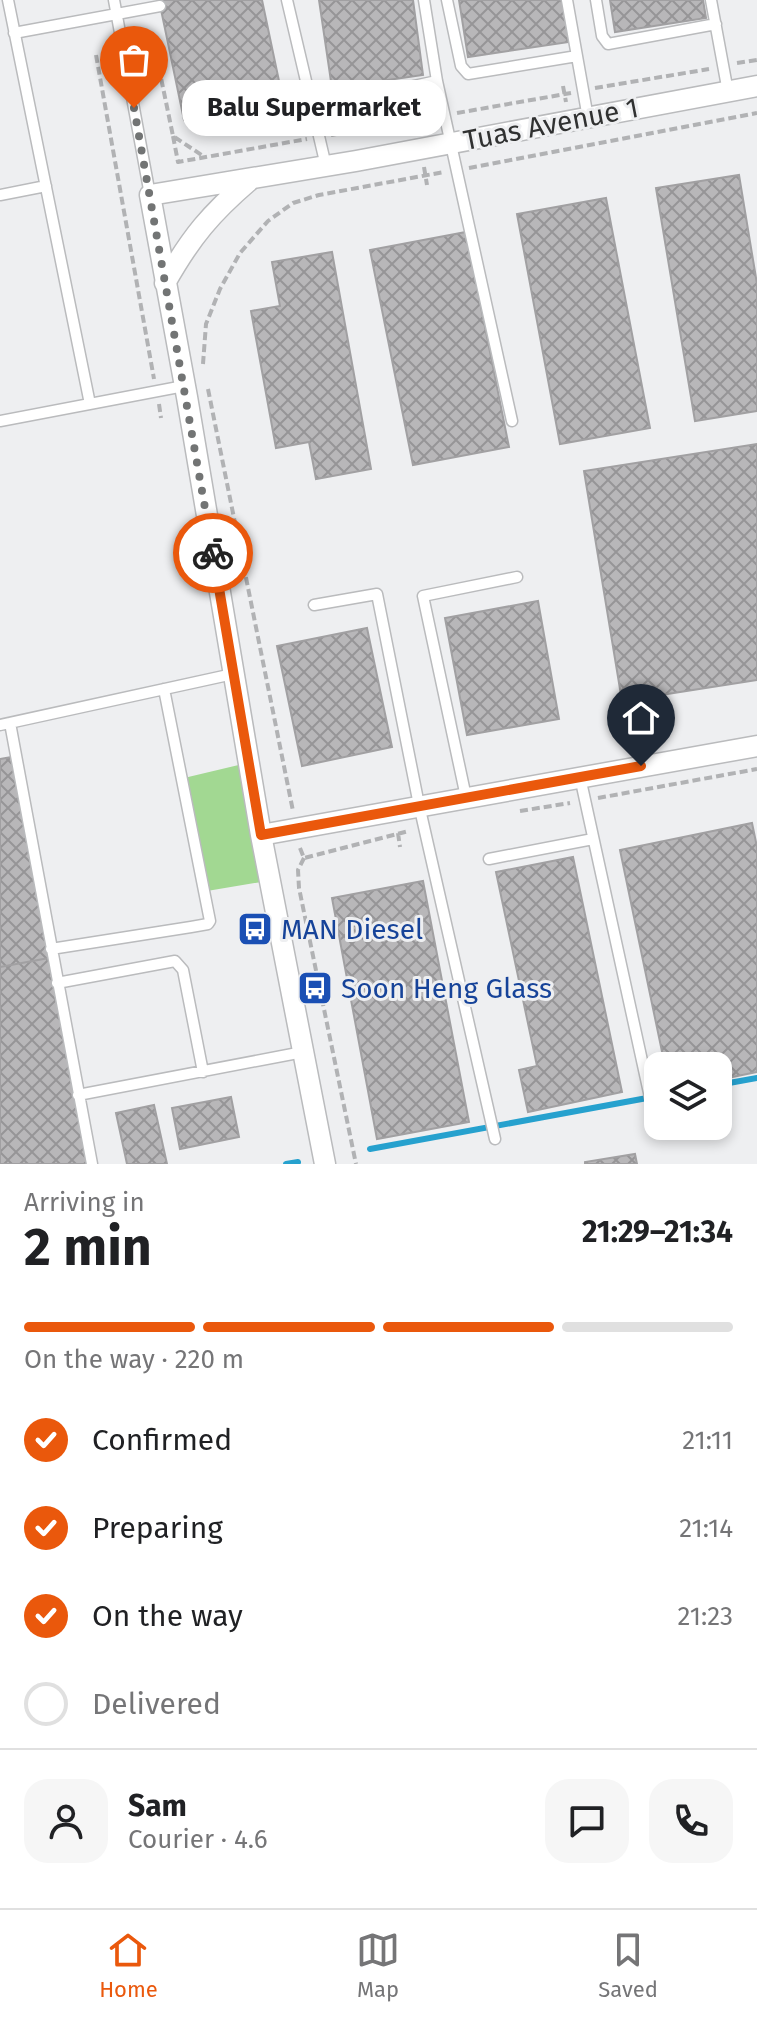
<!DOCTYPE html>
<html lang="en">
<head>
<meta charset="utf-8">
<style>
  body { margin:0; font-family:"Fira Sans",sans-serif; background:#f6f6f6; color:#202124; height:100vh; display:flex; flex-direction:column; font-size:30px; white-space:nowrap }
  * { box-sizing:border-box; margin:0 }
  p { font-size:26px; color:#757577 }
  .icon { flex:none; width:44px; height:44px; fill:none; stroke:currentColor; stroke-width:2; stroke-linecap:round; stroke-linejoin:round }
  .map { position:relative; height:1164px; overflow:hidden }
  .sheet { display:flex; flex-direction:column; background:#fff; flex:1 }
  .sheet>* { flex:none }
  .buttons { position:absolute; left:644px; top:1052px; display:grid; gap:16px }
  .buttons a { display:grid; place-items:center; width:88px; height:88px; border-radius:16px; background:#fff; box-shadow:0 4px 12px #0003; font-size:40px }
  .pin { position:absolute; display:grid; place-items:center; width:68px; height:68px; color:#fff; margin:-82px -34px; border-radius:50% 50% 50% 0; rotate:-45deg; box-shadow:0 0 8px #0007 }
  .pin .icon { rotate:45deg }
  .courier { position:absolute; display:grid; place-items:center; width:80px; height:80px; margin:-40px; border:6px solid #ea580c; border-radius:50%; background:#fff; color:#222; box-shadow:0 2px 10px #0007 }
  .bubble { position:absolute; height:56px; border-radius:24px; background:#fff; box-shadow:0 4px 12px #0003; font-size:26px; font-weight:700; line-height:56px; text-align:center }
  .overview em { font-style:normal; font-weight:700 }
  .overview div { display:flex; flex-direction:column-reverse }
  .overview { display:flex; align-items:center; justify-content:space-between; height:136px; padding:0 24px }
  h1 { font-size:52px; font-weight:700; line-height:60px }
  .bar { display:grid; grid-template-columns:repeat(4,1fr); gap:12px 8px; align-content:center; height:96px; padding:0 24px }
  .bar i { height:10px; border-radius:6px; background:#e0e0e0 }
  .bar .on { background:#ea580c }
  .bar p { grid-column:span 4 }
  .line { display:flex; align-items:center; gap:20px; padding:0 24px; border-top:2px solid #e0e0e0 }
  .line div { flex:1 }
  .round { display:grid; place-items:center; flex:none; width:84px; height:84px; border-radius:24px; background:#f6f6f6 }
  ol { padding:0 24px; list-style:none }
  li { display:flex; align-items:center; gap:24px; height:88px }
  li p { margin-inline-start:auto }
  li .icon { padding:8px; border-radius:50%; background:#ea580c; color:#fff; stroke-width:4 }
  li:last-child { color:#757577 }
  li i { width:44px; height:44px; border:4px solid #e0e0e0; border-radius:50% }
  .tabs { display:flex; justify-content:space-around; align-items:center; height:112px; border-top:2px solid #e0e0e0; background:#fff; font-size:22px; color:#757577 }
  .tabs a { display:grid; justify-items:center; gap:4px }
  .tabs .on { color:#ea580c }
  .map>svg:first-child { display:block }
</style>
</head>
<body>
<div class="map">
<svg width="757" height="1164" viewBox="0 0 757 1164">
  <defs>
    <pattern id="building-cross-hatch" width="8" height="8" patternUnits="userSpaceOnUse" patternTransform="scale(2)"><rect width="8" height="8" fill="#b8b7b9"/><path d="M0 0l8 8M0 8l8-8" fill="none" stroke="#969597"/></pattern>
  </defs>
  <rect width="100%" height="100%" fill="#eeeff1"/>
  <path fill="#a2d892" d="M 247,763 L 267,881 L 207,891 L 184,778 Z"/>
  <g fill="none" stroke-linecap="round" stroke-linejoin="round">
    <path stroke="#26a1ce" stroke-width="6" d="M 718,1085 L 757,1078
      M 370,1149 L 658,1096
      M 286,1164 L 298,1162"/>
  </g>
  <path fill="url(#building-cross-hatch)" stroke="#a1a0a2" stroke-width="2" d="M 159,0 L 262,0 L 283,100 L 184,120 Z
    M 319,0 L 413,0 L 423,75 L 332,88 Z
    M 459,0 L 563,0 L 569,42 L 468,57 Z
    M 610,0 L 703,0 L 706,18 L 615,32 Z
    M 739,175 L 757,284 L 757,411 L 695,421 L 656,188 Z
    M 606,198 L 650,428 L 560,444 L 517,214 Z
    M 466,232 L 509,447 L 413,465 L 370,250 Z
    M 332,252 L 371,469 L 316,479 L 309,442 L 276,448 L 251,311 L 280,306 L 272,262 Z
    M 757,444 L 757,680 L 622,701 L 584,471 Z
    M 538,601 L 559,719 L 467,735 L 445,618 Z
    M 367,628 L 392,747 L 302,766 L 277,646 Z
    M 12,757 L 49,958 L 0,967 L 0,759 Z
    M 752,823 L 757,847 L 757,1072 L 718,1080 L 718,1066 L 665,1066 L 620,850 Z
    M 573,857 L 622,1092 L 528,1112 L 519,1070 L 537,1066 L 496,872 Z
    M 423,881 L 469,1122 L 377,1139 L 332,898 Z
    M 49,958 L 88,1164 L 0,1164 L 0,967 Z
    M 231,1097 L 239,1137 L 180,1149 L 172,1108 Z
    M 154,1105 L 167,1164 L 127,1164 L 116,1113 Z
    M 635,1154 L 637,1164 L 585,1164 L 585,1162 Z"/>
  <g fill="none" stroke-linecap="round" stroke-linejoin="round">
    <g stroke="#babbbd" stroke-width="13">
      <path id="lane" d="M 8,0 L 90,404
        M 114,0 L 150,195
        M 287,0 L 326,166
        M 424,0 L 437,81 L 512,421
        M 447,0 L 461,66 L 468,74 L 577,56
        M 567,0 L 588,118
        M 596,0 L 602,36 L 608,44 L 716,24
        M 711,0 L 728,92
        M 14,33 L 160,6
        M 339,102 L 437,81
        M 0,195 L 46,186
        M 0,421 L 184,386
        M 314,605 L 377,594 L 419,805 L 495,1139
        M 10,723 L 92,1164
        M 0,725 L 233,674
        M 580,777 L 653,1111
        M 466,797 L 423,596 L 517,577
        M 489,859 L 593,839
        M 51,949 L 191,927 L 208,924 L 210,921 L 164,689
        M 57,983 L 175,961 L 183,970 L 203,1072
        M 78,1095 L 303,1052"/>
    </g>
    <g stroke="#babbbd" stroke-width="23">
      <path id="street" d="M 165,283 C 191,237 211,213 251,179
        M 261,835 L 757,746
        M 325,1164 L 261,835 L 187,397 L 150,195 L 356,161 L 757,86"/>
    </g>
    <path stroke="#b1b2b4" stroke-width="4" stroke-dasharray="8 4" stroke-linecap="butt" d="M 154,44 L 173,136 L 203,156
      M 96,55 L 154,379
      M 737,63 L 757,60
      M 563,86 L 566,102
      M 595,88 L 709,69
      M 457,113 L 571,93
      M 331,135 L 433,117
      M 173,136 L 178,162 L 307,139
      M 424,167 L 427,185
      M 469,168 L 757,113
      M 203,364 L 206,324 L 220,289 L 240,253 L 268,221 L 293,203 L 319,195 L 444,172
      M 208,389 L 293,811
      M 159,404 L 161,418
      M 598,798 L 757,769
      M 520,811 L 570,803
      M 398,833 L 400,847
      M 300,848 L 304,858 L 409,831
      M 304,858 L 298,870 L 299,888 L 356,1164"/>
    <use href="#lane" stroke="#fff" stroke-width="10"/>
    <use href="#street" stroke="#fff" stroke-width="20"/>
  </g>
  <g fill="none" stroke-linecap="round" stroke-linejoin="round">
    <path stroke="#727474" stroke-width="8" stroke-dasharray="0 14.4" d="M 134,108 L 213,553"/>
    <path stroke="#ea580c" stroke-width="10" d="M 213,553 L 261,835 L 641,766"/>
  </g>
  <defs>
    <g id="bus-square" transform="scale(1.8)"><rect x="-9" y="-9" width="18" height="18" rx="4" fill="#1a4fb4" stroke="#eeeff1"/><path d="M-5-6H5V4H4V6H2V4H-2V6H-4V4H-5ZM-3.5-4V0h7V-4ZM-3.5 1.2v1.5H-2V1.2ZM2 1.2v1.5H3.5V1.2Z" fill="#fff"/></g>
  </defs>
  <g fill-rule="evenodd">
    <use href="#bus-square" x="255" y="929"/>
    <use href="#bus-square" x="315" y="988"/>
  </g>
  <g text-anchor="middle" dominant-baseline="central" stroke-width="6" stroke-linejoin="round" paint-order="stroke">
    <g font-size="28" fill="#303131" stroke="#eeeff1">
      <text transform="translate(551 124) rotate(-11)">Tuas Avenue 1</text>
    </g>
    <g font-size="28" fill="#164399" stroke="#eeeff1" text-anchor="start">
      <text x="281" y="929">MAN Diesel</text>
      <text x="341" y="988">Soon Heng Glass</text>
    </g>
  </g>
</svg>
<div class="buttons">
<a><svg class="icon" aria-label="layers" viewBox="0 0 24 24"><path d="M12 4l9 5-9 5-9-5zM3 14l9 5 9-5"/></svg></a>
</div>
<div class="pin" style="left:134px;top:108px;background:#ea580c"><svg class="icon" aria-label="bag" viewBox="0 0 24 24"><path d="M5 8h14l-1 12H6zM9 8a3 3 0 0 1 6 0"/></svg></div>
<div class="pin" style="left:641px;top:766px;background:#1f2937"><svg class="icon" aria-label="home" viewBox="0 0 24 24"><path d="M3 11l9-7 9 7M6 9v11h12V9"/></svg></div>
<div class="courier" style="left:213px;top:553px"><svg class="icon" aria-label="bike" viewBox="0 0 24 24"><circle cx="6" cy="16" r="4"/><circle cx="18" cy="16" r="4"/><path d="M6 16l4-8h5l3 8M10 8l3 8H6M13 5h3"/></svg></div>
<div class="bubble" style="left:182px;top:80px;width:264px">Balu Supermarket</div>
</div>
<section class="sheet">
<div class="overview"><div><h1>2 min</h1><p>Arriving in</p></div><em>21:29–21:34</em></div>
<div class="bar"><i class="on"></i><i class="on"></i><i class="on"></i><i></i><p>On the way · 220 m</p></div>
<ol>
<li><svg class="icon" aria-label="check" viewBox="0 0 24 24"><path d="M5 12l5 5 9-10"/></svg>Confirmed<p>21:11</p></li>
<li><svg class="icon" aria-label="check" viewBox="0 0 24 24"><path d="M5 12l5 5 9-10"/></svg>Preparing<p>21:14</p></li>
<li><svg class="icon" aria-label="check" viewBox="0 0 24 24"><path d="M5 12l5 5 9-10"/></svg>On the way<p>21:23</p></li>
<li><i></i>Delivered</li>
</ol>
<div class="line" style="height:144px"><a class="round"><svg class="icon" aria-label="person" viewBox="0 0 24 24"><circle cx="12" cy="8" r="4"/><path d="M4 21q1-7 8-7t8 7"/></svg></a><div><b>Sam</b><p>Courier · 4.6</p></div><a class="round"><svg class="icon" aria-label="chat" viewBox="0 0 24 24"><path d="M4 5h16v11H9l-5 4z"/></svg></a><a class="round"><svg class="icon" aria-label="phone" viewBox="0 0 24 24"><path d="M5 4h4l2 5-3 2q2 4 5 5l2-3 5 2v4C11 20 4 13 5 4z"/></svg></a></div>
</section>
<nav class="tabs">
<a class="on"><svg class="icon" aria-label="home" viewBox="0 0 24 24"><path d="M3 11l9-7 9 7M6 9v11h12V9"/></svg>Home</a>
<a><svg class="icon" aria-label="map" viewBox="0 0 24 24"><path d="M3 6l6-2 6 2 6-2v14l-6 2-6-2-6 2zM9 4v14M15 6v14"/></svg>Map</a>
<a><svg class="icon" aria-label="saved" viewBox="0 0 24 24"><path d="M7 4h10v16l-5-4-5 4z"/></svg>Saved</a>
</nav>
</body>
</html>
